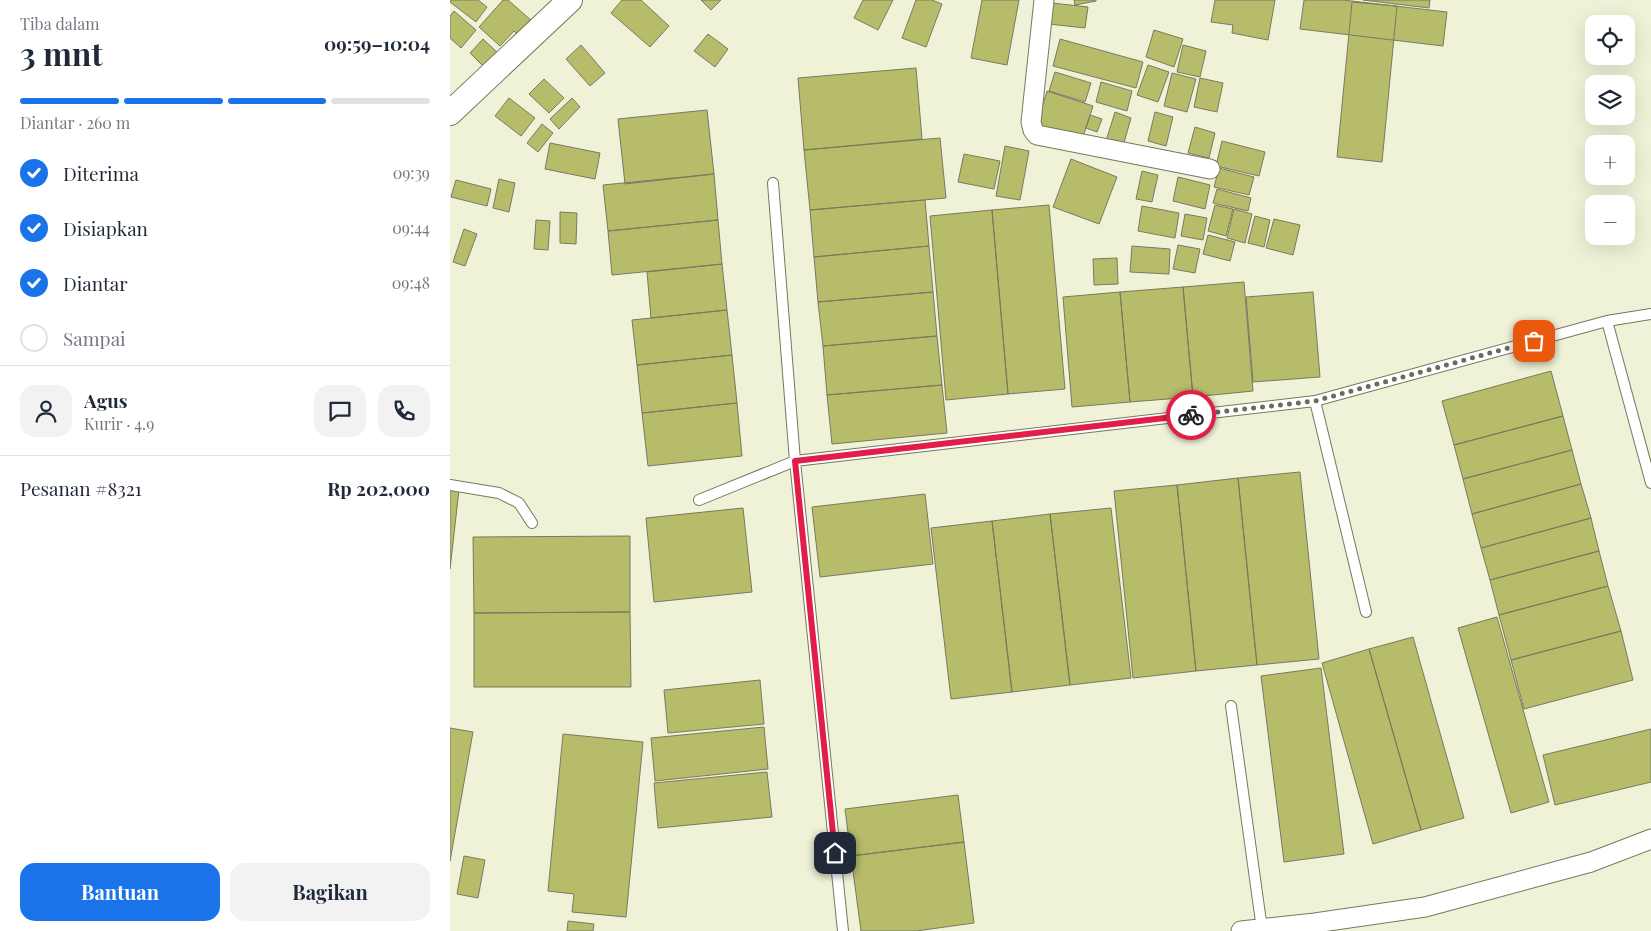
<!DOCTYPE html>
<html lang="id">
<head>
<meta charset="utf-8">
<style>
  body { margin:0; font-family:"Playfair Display",serif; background:#f2f2f3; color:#1f2937; height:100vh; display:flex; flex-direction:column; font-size:19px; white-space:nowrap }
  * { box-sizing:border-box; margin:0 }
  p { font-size:16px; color:#747a83 }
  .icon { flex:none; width:28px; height:28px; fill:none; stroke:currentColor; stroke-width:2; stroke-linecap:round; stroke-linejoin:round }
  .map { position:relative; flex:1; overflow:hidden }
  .details { display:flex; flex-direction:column; background:#fff; width:450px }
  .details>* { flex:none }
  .fabs { position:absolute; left:1135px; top:15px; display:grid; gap:10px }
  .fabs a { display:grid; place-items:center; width:50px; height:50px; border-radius:10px; background:#fff; box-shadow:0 5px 20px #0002; font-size:25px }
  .pin { position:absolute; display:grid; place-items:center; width:42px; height:42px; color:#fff; margin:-21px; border-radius:10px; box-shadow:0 2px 8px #0006 }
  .courier { position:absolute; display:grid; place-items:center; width:50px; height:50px; margin:-25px; border:4px solid #e11d48; border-radius:50%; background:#fff; color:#222; box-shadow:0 1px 6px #0007 }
  .head em { font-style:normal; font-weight:700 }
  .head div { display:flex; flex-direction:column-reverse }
  .head { display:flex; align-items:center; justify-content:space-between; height:85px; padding:0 20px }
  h1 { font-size:32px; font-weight:700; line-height:38px }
  .bar { display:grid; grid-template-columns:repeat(4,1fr); gap:8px 5px; align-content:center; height:60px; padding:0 20px }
  .bar i { height:6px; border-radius:4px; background:#e0e1e3 }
  .bar .selected { background:#1a73e8 }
  .bar p { grid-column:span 4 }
  .line { display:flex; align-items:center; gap:12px; padding:0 20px; border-top:1px solid #e0e1e3 }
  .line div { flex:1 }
  .round { display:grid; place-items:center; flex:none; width:52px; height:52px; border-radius:15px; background:#f2f2f3 }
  ol { padding:0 20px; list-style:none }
  li { display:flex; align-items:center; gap:15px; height:55px }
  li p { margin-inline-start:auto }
  li .icon { padding:5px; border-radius:50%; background:#1a73e8; color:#fff; stroke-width:4 }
  li:last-child { color:#747a83 }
  li i { width:28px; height:28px; border:2px solid #e0e1e3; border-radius:50% }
  .cta { display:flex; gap:10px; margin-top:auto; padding:10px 20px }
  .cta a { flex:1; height:58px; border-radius:15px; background:#1a73e8; color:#fff; font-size:20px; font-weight:700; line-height:58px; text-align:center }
  .cta a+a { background:#f2f2f3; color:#1f2937 }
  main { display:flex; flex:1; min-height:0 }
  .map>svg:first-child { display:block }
</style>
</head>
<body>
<main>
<section class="details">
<div class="head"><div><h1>3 mnt</h1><p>Tiba dalam</p></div><em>09:59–10:04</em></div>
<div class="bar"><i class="selected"></i><i class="selected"></i><i class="selected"></i><i></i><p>Diantar · 260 m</p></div>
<ol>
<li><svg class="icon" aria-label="check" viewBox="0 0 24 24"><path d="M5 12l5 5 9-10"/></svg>Diterima<p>09:39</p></li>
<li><svg class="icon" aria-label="check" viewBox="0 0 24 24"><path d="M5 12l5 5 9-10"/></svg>Disiapkan<p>09:44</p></li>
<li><svg class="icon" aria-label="check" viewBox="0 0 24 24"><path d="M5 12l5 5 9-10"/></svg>Diantar<p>09:48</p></li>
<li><i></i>Sampai</li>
</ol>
<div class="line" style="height:90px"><a class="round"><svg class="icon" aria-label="person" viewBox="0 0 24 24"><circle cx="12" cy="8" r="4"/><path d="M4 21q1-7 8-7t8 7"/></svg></a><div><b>Agus</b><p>Kurir · 4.9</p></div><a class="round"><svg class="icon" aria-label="chat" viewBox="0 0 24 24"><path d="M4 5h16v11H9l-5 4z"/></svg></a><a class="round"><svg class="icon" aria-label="phone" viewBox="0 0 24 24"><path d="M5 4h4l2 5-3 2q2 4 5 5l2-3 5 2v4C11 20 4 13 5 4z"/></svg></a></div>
<div class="line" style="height:65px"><div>Pesanan #8321</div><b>Rp 202,000</b></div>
<div class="cta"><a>Bantuan</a><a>Bagikan</a></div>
</section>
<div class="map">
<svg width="1201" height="931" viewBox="0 0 1201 931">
  <rect width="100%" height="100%" fill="#eff2d6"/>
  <path fill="#b7bc6a" stroke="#787a61" d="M 0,0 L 28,0 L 37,7 L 26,22 L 0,2 Z
    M 53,0 L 58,0 L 83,22 L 70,37 L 64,31 L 50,46 L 29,27 Z
    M 172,0 L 191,0 L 219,26 L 200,47 L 161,13 Z
    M 251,0 L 271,0 L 261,10 Z
    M 413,0 L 443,0 L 428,30 L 404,18 Z
    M 466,0 L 482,0 L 492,4 L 476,47 L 452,38 Z
    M 532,0 L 569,0 L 557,65 L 521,58 Z
    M 624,0 L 646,0 L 646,1 L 625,5 Z
    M 765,0 L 825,0 L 818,40 L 782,33 L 783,25 L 761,22 Z
    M 854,0 L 893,0 L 997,12 L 993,46 L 850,29 Z
    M 913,0 L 980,0 L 979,8 Z
    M 902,2 L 947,6 L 932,162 L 887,157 Z
    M 602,3 L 638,7 L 635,28 L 599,24 Z
    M 4,11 L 26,30 L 11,48 L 0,38 L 0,16 Z
    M 704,30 L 733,39 L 724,67 L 696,57 Z
    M 258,34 L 278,49 L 265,67 L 244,51 Z
    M 33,39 L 49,54 L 35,68 L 20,53 Z
    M 610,39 L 693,62 L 686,88 L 603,66 Z
    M 131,45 L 155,73 L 140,86 L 116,59 Z
    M 733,45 L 756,51 L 750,77 L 727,72 Z
    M 698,65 L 719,72 L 708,102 L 687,95 Z
    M 466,68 L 472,139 L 354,150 L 348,78 Z
    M 605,72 L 641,83 L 635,102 L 599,91 Z
    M 722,73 L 746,79 L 737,112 L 714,106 Z
    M 750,78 L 773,83 L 767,112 L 744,107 Z
    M 94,79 L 114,98 L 99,113 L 79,94 Z
    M 651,82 L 682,91 L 677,111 L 646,102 Z
    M 597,91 L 643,106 L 632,140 L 587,125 Z
    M 59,98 L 85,118 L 71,136 L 45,116 Z
    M 122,98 L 130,107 L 109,129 L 100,119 Z
    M 257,110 L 264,174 L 175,184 L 168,119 Z
    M 665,112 L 681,118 L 673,146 L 656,141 Z
    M 705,112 L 723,117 L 716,146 L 698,141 Z
    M 640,115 L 652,119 L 647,132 L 636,128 Z
    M 92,124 L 103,133 L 88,152 L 77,143 Z
    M 745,127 L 765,133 L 759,158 L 738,153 Z
    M 490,138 L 496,198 L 360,210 L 354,150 Z
    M 772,141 L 815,152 L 809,176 L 766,166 Z
    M 100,143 L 150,153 L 145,179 L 95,169 Z
    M 555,146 L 579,151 L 570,200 L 546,196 Z
    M 514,154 L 550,161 L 544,189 L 508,182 Z
    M 621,159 L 667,177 L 649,224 L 603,207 Z
    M 769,168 L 804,177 L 799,195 L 764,187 Z
    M 692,171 L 708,175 L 702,202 L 686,199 Z
    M 264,174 L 268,220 L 158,231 L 153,185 Z
    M 728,177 L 760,185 L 755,209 L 723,201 Z
    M 49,179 L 65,183 L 59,212 L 43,208 Z
    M 6,180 L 41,189 L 37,206 L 1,197 Z
    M 767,189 L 801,198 L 798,211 L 763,203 Z
    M 475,200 L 479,246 L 364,257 L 360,210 Z
    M 599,205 L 615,389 L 558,394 L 542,210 Z
    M 765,205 L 783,209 L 776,236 L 758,231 Z
    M 692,206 L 729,213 L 725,238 L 688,231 Z
    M 784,209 L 802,214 L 795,243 L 777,238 Z
    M 542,210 L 558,394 L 496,400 L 480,216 Z
    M 110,212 L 127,213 L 126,244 L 110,243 Z
    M 735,214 L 757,218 L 753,240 L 731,236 Z
    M 805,216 L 820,220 L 814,247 L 798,243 Z
    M 824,219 L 850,225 L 843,255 L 816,248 Z
    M 86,220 L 100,221 L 98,250 L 84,249 Z
    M 268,220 L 272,264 L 162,275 L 158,231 Z
    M 14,229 L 27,234 L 15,266 L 3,262 Z
    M 758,235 L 785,242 L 780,261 L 753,254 Z
    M 728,245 L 750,249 L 745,273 L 723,269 Z
    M 479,246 L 483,292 L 368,302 L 364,257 Z
    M 682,246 L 720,249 L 719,274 L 680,272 Z
    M 667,258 L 668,284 L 644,285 L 643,259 Z
    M 272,264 L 277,310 L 201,318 L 197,272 Z
    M 794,282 L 803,391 L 743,397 L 733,287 Z
    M 733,287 L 743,397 L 680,402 L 670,292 Z
    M 483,292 L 487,336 L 373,346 L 368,302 Z
    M 670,292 L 680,402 L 622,407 L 613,297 Z
    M 863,292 L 870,377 L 803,382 L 796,297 Z
    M 277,310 L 282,355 L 187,365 L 182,320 Z
    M 487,336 L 492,385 L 377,395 L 373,346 Z
    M 282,355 L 287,403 L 192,413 L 187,365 Z
    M 1101,371 L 1113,416 L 1004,445 L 992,401 Z
    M 492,385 L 497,433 L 382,444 L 377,395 Z
    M 287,403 L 292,456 L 198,466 L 192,413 Z
    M 1113,416 L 1122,450 L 1013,479 L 1004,445 Z
    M 1122,450 L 1131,484 L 1022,514 L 1013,479 Z
    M 850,472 L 869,659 L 807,665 L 788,478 Z
    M 788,478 L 807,665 L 746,671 L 727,485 Z
    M 1131,484 L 1141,518 L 1031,548 L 1022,514 Z
    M 727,485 L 746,671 L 683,678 L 664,491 Z
    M 0,488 L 9,490 L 0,569 Z
    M 475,494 L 483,564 L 370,577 L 362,507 Z
    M 293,508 L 302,592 L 204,602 L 196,518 Z
    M 661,508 L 681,678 L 620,685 L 600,514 Z
    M 600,514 L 620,685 L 562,692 L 542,521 Z
    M 1141,518 L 1149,551 L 1040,580 L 1031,548 Z
    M 542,521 L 562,692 L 501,699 L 481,528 Z
    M 180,536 L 180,612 L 24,613 L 23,537 Z
    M 1149,551 L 1158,586 L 1049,615 L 1040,580 Z
    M 1158,586 L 1171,631 L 1061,660 L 1049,615 Z
    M 180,612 L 181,687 L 24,687 L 24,613 Z
    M 1047,617 L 1099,802 L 1061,813 L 1008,628 Z
    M 1171,631 L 1183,680 L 1074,709 L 1061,660 Z
    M 963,637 L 1014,818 L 971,830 L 919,649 Z
    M 919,649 L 971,830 L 923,844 L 872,663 Z
    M 871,668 L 894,854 L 834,862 L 811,676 Z
    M 310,680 L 314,724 L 218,733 L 214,690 Z
    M 314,727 L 318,769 L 205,781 L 201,738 Z
    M 0,728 L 23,732 L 0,861 Z
    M 1201,729 L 1201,782 L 1105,805 L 1093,755 Z
    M 113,734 L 193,742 L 176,917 L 122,912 L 124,894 L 98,891 Z
    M 317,772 L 322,817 L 208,828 L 204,783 Z
    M 508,795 L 514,842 L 401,856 L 395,809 Z
    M 514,842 L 524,923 L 466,931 L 411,931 L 401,856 Z
    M 14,856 L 35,860 L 28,898 L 7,894 Z
    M 118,921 L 144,924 L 143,931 L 117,931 Z"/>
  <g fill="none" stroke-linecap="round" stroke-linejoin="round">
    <g stroke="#76785f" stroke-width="12">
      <path id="service" d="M 323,183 L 345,461 L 393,931
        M 1157,321 L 1201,483
        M 865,401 L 916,612
        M 0,485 L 49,493 L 69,503 L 82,523
        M 249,500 L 345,461 L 865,401 L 1157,321 L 1201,314
        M 781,706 L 812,929"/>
    </g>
    <g stroke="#76785f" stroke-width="21">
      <path id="minor" d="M 594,0 L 581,122 L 583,130 L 587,135 L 760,169
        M 791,931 L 865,923 L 975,907 L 1141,862 L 1201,839"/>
    </g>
    <g stroke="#76785f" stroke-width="26">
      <path id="tertiary" d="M 0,113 L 120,0"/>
    </g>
    <use href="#service" stroke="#fff" stroke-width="10"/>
    <use href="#minor" stroke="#fff" stroke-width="19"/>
    <use href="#tertiary" stroke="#fff" stroke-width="24"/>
  </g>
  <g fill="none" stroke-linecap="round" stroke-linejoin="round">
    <path stroke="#6b6d5c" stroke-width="5" stroke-dasharray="0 9" d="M 741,415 L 865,401 L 1084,341"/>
    <path stroke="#e11d48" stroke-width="6" d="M 385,853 L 345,461 L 741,415"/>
  </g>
</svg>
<div class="fabs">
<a><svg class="icon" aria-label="locate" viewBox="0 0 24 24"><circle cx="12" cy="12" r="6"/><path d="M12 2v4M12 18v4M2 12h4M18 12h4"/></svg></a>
<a><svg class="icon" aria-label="layers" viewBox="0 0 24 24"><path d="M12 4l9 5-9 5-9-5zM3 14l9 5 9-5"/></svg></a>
<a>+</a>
<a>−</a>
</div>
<div class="pin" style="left:1084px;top:341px;background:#ea580c"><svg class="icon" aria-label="bag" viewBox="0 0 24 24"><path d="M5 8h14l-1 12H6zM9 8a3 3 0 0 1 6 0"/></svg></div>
<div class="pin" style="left:385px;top:853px;background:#1f2937"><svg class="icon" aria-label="home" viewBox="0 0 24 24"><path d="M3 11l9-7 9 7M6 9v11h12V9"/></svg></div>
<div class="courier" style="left:741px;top:415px"><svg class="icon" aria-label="bike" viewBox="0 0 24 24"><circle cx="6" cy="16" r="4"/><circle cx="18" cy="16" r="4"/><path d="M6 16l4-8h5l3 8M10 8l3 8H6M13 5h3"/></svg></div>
</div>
</main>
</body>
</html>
